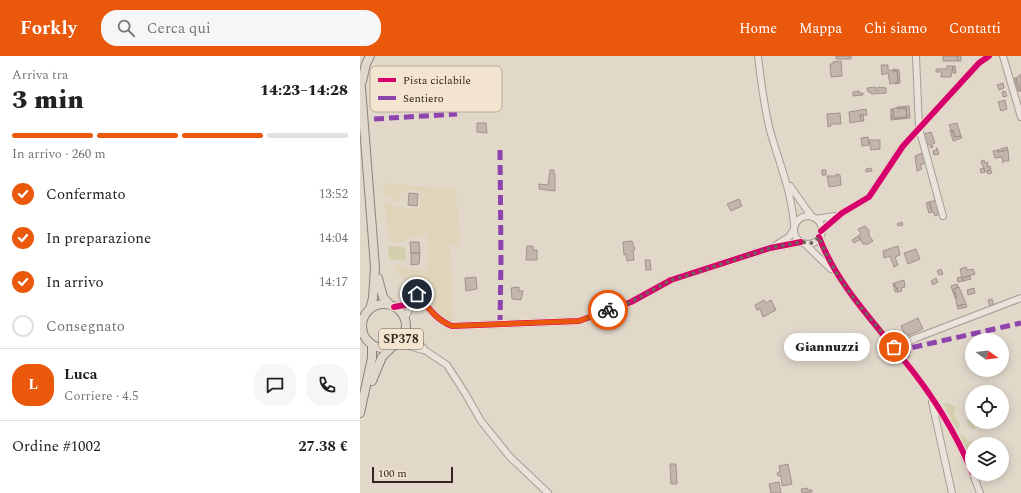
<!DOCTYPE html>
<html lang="it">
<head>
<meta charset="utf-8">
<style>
  body { margin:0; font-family:Spectral,serif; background:#f6f6f6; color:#222; height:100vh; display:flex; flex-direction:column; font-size:15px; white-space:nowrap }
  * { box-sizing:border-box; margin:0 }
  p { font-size:13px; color:#767676 }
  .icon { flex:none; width:22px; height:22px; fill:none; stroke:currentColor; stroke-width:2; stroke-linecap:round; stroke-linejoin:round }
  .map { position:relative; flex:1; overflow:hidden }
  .side { display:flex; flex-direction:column; background:#fff; width:360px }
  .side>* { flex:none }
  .needle { width:26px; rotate:105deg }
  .controls { position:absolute; left:605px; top:277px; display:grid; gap:8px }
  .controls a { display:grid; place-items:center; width:44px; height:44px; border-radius:50%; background:#fff; box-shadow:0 2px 10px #0003; font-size:20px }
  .scale { position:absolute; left:12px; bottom:10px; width:81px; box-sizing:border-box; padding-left:4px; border:2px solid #33251d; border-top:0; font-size:11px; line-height:14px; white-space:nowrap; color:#33251d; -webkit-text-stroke:3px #f3e4cf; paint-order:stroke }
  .pin { position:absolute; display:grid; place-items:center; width:34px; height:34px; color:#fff; margin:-17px; border:2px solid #fff; border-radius:50%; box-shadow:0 1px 4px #0007 }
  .courier { position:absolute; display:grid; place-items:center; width:40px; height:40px; margin:-20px; border:3px solid #ea580c; border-radius:50%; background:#fff; color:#222; box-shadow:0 1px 5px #0007 }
  .bubble { position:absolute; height:28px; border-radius:14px; background:#fff; box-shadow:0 2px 10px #0003; font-size:13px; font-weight:800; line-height:28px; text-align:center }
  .summary em { font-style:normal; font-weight:800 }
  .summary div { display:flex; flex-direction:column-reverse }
  .summary { display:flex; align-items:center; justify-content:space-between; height:68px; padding:0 12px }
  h1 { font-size:26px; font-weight:800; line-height:30px }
  .bar { display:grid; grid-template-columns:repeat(4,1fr); gap:6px 4px; align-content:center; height:48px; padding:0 12px }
  .bar i { height:5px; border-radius:3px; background:#e0e0e0 }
  .bar .on { background:#ea580c }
  .bar p { grid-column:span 4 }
  .line { display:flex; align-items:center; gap:10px; padding:0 12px; border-top:1px solid #e0e0e0 }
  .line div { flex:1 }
  .round { display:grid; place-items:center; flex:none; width:42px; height:42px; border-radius:16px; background:#f6f6f6 }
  ol { padding:0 12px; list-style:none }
  li { display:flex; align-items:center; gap:12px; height:44px }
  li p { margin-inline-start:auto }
  li .icon { padding:4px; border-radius:50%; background:#ea580c; color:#fff; stroke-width:4 }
  li:last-child { color:#767676 }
  li i { width:22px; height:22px; border:2px solid #e0e0e0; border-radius:50% }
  header { display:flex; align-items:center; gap:24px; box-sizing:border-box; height:56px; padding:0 20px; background:#ea580c; color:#fff }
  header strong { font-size:19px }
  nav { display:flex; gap:22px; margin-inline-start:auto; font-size:14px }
  .search { width:280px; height:36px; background:#f6f6f6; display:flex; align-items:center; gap:10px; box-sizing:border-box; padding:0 14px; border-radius:16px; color:#767676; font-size:15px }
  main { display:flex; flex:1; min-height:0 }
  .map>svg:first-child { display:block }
</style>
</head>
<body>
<header>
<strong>Forkly</strong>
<div class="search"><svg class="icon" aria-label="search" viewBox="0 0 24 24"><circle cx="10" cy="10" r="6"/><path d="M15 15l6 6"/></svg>Cerca qui</div>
<nav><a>Home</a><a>Mappa</a><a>Chi siamo</a><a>Contatti</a></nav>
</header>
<main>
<section class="side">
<div class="summary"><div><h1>3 min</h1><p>Arriva tra</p></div><em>14:23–14:28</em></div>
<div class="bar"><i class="on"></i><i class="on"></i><i class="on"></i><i></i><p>In arrivo · 260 m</p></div>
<ol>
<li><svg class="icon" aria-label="check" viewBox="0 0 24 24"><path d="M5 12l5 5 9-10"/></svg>Confermato<p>13:52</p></li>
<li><svg class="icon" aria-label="check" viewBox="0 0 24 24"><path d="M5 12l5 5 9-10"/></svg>In preparazione<p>14:04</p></li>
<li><svg class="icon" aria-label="check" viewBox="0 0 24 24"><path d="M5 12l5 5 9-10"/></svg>In arrivo<p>14:17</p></li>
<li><i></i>Consegnato</li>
</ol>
<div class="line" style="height:72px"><b class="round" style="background:#ea580c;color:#fff">L</b><div><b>Luca</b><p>Corriere · 4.5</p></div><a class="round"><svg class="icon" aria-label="chat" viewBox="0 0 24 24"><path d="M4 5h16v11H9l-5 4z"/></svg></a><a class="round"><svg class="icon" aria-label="phone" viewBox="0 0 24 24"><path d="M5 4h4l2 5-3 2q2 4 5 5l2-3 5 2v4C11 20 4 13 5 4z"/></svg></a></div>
<div class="line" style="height:52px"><div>Ordine #1002</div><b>27.38 €</b></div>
</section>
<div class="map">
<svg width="661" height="437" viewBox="0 0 661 437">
  <rect width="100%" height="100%" fill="#e1d8ca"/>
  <path fill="#e0d4bb" d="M 23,127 L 96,133 L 100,188 L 90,189 L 93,266 L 84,263 L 59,235 L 44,223 L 32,210 L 37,209 L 61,215 L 68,214 L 67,179 L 49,183 L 43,186 L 30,186 L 24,146 L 27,145 L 37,151 L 60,153 L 61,136 L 53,133 L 46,135 L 42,138 L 38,145 L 34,145 L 24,138 Z"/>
  <path fill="#d3cfad" d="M 31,190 L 45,191 L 46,205 L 29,203 L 28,192 Z
    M 583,347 L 588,347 L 596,351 L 594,359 L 600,368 L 599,373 L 597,373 Z
    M 608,360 L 616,373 L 612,373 L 607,368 Z
    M 603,379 L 609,386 L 614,385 L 614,388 L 612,388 L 612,404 L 600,380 Z"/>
  <path fill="#c4b5ab" stroke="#a1938a" d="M 476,0 L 491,0 L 491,3 L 476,3 Z
    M 583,0 L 597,0 L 598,5 L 583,5 Z
    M 597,0 L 601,0 L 601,5 L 598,5 Z
    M 481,5 L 482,20 L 471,21 L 470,8 L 473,8 L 473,6 Z
    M 521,9 L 528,9 L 528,14 L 537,15 L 538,26 L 530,28 L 528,17 L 522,19 Z
    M 587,10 L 593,10 L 591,21 L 581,21 L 582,16 L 576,16 L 576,13 L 587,13 Z
    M 593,10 L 595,10 L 596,17 L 593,17 Z
    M 533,13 L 539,14 L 540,27 L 535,28 L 538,26 L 538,23 L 537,15 L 533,16 Z
    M 661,18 L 661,35 L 660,35 L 656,22 Z
    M 654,22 L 656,22 L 660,35 L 658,35 Z
    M 643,27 L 644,32 L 639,34 L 637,29 Z
    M 516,31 L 516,35 L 518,35 L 518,31 L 526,32 L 526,37 L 511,38 L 511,36 L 508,36 L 507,32 Z
    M 499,35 L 499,37 L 503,37 L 503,39 L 493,40 L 493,36 Z
    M 645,35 L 647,40 L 643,41 L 642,36 Z
    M 645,44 L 647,53 L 641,55 L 638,46 Z
    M 549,50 L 550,62 L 531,64 L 531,60 L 537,63 L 547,61 L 546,52 L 537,53 L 537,51 Z
    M 536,52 L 546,52 L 547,61 L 532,62 L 531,60 L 534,59 L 532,53 Z
    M 506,53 L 507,59 L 500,59 L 501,65 L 490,67 L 489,56 Z
    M 531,53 L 533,54 L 534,59 L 531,60 Z
    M 480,57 L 481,68 L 471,68 L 471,70 L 468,71 L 467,58 Z
    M 500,59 L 503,59 L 504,65 L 501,65 Z
    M 117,67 L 126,67 L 127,77 L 117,76 Z
    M 597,67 L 601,80 L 595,81 L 589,69 Z
    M 590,74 L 593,74 L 595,81 L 601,80 L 602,82 L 593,85 Z
    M 571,76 L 575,87 L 572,88 L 573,91 L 571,92 L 569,88 L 567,89 L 564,78 Z
    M 508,81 L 509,89 L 502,90 L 501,82 Z
    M 509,84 L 520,84 L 520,93 L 511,94 Z
    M 647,91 L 648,94 L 638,96 L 638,94 Z
    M 576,92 L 577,92 L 579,98 L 574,99 L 573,95 L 577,94 Z
    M 638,94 L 638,96 L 648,94 L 649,105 L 644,105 L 643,107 L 642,101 L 635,102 L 633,95 Z
    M 562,97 L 566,107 L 560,109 L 562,113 L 557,115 L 555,100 Z
    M 624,104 L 625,107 L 628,106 L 627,111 L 630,110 L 631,113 L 625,116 L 621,105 Z
    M 511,112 L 512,115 L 506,116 L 506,113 Z
    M 624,112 L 625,116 L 621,117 L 620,113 Z
    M 190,114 L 194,114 L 194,118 L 195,118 L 195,135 L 179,133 L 179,128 L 188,129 Z
    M 462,114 L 466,114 L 466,119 L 462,119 Z
    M 631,114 L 632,117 L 628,118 L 627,115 Z
    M 476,118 L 480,119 L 481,129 L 469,131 L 467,120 L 476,120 Z
    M 49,137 L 58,138 L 57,150 L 48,149 Z
    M 379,143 L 382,150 L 371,155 L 367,148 Z
    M 577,144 L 580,158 L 575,160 L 573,156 L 572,156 L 569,146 Z
    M 569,146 L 572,156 L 569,157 L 566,147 Z
    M 542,166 L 543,169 L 538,170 L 537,168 Z
    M 505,170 L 509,174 L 509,179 L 513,185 L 506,189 L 505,187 L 503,188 L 498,180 L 501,178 L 498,173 Z
    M 498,180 L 501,183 L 494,187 L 492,184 Z
    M 272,185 L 275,194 L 273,194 L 274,204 L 267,205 L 266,198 L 264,199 L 263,186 Z
    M 50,186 L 59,186 L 60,197 L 51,197 Z
    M 167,190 L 173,190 L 173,194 L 177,194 L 177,204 L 166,204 Z
    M 538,190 L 540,199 L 535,201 L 538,209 L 534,211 L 530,200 L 524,202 L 523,195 Z
    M 556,193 L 560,203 L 548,208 L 544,197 Z
    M 51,197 L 60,197 L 59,208 L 51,209 Z
    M 285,204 L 290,204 L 291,214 L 286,214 Z
    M 606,211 L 607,214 L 613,213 L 615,218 L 602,222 L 600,213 Z
    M 581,213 L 583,218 L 579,219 L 577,215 Z
    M 610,220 L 611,223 L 603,225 L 602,222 Z
    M 116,221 L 117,233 L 106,235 L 105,222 Z
    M 602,221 L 603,225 L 598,226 L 597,222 Z
    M 576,222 L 578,226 L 573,229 L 571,225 Z
    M 544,224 L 545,231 L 541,232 L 542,235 L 538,236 L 534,227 Z
    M 533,227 L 535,231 L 537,231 L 538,236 L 535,236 Z
    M 597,228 L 598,231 L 594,233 L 597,242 L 595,242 L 591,230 Z
    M 159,231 L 159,235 L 163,235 L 161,244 L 152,243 L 151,232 Z
    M 599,231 L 606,248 L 597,250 L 594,233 Z
    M 614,232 L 615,237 L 608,239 L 607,234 Z
    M 632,243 L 634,250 L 630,251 L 628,244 Z
    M 404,244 L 406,247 L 411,244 L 416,254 L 403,261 L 400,253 L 397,254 L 395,249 Z
    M 606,248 L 607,251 L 598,253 L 597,250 Z
    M 558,262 L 563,273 L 546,281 L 541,270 Z
    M 310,408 L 316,408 L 317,428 L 311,428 Z
    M 428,408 L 432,428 L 422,430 L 421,420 L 418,420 L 417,417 L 420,416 L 419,410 Z
    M 419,426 L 421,437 L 411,437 L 409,428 Z
    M 447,432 L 448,434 L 452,434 L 452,436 L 442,437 L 441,433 Z"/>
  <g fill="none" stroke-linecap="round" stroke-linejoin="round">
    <g stroke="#a69d94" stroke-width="8">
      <path id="minor" d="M 398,0 C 401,26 404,53 411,78 C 420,109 432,137 434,170
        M 556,0 L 559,72 L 583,160
        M 643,0 L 661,61
        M 430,130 L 452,161
        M434 174a14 14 0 1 1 28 0a14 14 0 1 1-28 0Z
        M 456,163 L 474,160
        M 461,175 L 482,157 L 509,141 L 543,90 L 619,7 L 629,0
        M 459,181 C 477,228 512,264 543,303 C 571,337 595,375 612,416
        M 444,187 L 471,213
        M 416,189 L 429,181 L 434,173
        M 34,251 L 45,249 L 57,238 C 67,250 76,264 92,270 L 219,265 L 271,246 L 311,224 L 410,192 L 441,186
        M 44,263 L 51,251 L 64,246
        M 0,264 L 3,263
        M 45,271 L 53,281 L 66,295 L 87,309 L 105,337 L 121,365 L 150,401 L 188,437
        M 0,277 L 5,281
        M 38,287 L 63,294
        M 546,299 L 545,288 L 556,282 L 661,242
        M 572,346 L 592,437
        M 613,418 L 620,437"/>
    </g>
    <g stroke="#8b837a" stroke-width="10">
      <path id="major" d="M 0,19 L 15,211 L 13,242 L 10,253
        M 2,25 L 6,8 L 10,0
        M 18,222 L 23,241 L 30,249
        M2 270a22 22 0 1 1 44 0a22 22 0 1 1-44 0Z
        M 12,325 L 22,301 L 32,291
        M 0,357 L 12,302 L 12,289"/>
    </g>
    <use href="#minor" stroke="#eae3db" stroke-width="6"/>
    <use href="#major" stroke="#e0d8cd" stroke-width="8"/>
    <path stroke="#8e44ad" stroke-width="5" stroke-dasharray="10 5" stroke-linecap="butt" d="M 14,63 L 97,58
      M 140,269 L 141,203 L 140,92
      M 544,303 L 550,292 L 661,267"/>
    <g stroke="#f3e4cf" stroke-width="8">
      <path id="cycleway" d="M 461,175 L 482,157 L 509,141 L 543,90 L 619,7 L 629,0
        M 459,181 C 477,228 512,264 543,303 C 571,337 595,375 612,416
        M 34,251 L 45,249 L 57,238 C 67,250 76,264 92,270 L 219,265 L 271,246 L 311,224 L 410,192 L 441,186"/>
    </g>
    <use href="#cycleway" stroke="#d6006c" stroke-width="6"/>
  </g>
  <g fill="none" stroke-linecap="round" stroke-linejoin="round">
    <path stroke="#70645a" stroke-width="4" stroke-dasharray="0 7.2" d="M 248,254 L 271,246 L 311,224 L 325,220 L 410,192 L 441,186 L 452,187 L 459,181 C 475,224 505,256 534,291"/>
    <path stroke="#ea580c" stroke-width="5" d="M 57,238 C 67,250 76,264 92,270 L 219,265 L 248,254"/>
  </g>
  <g text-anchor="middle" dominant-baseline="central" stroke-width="3.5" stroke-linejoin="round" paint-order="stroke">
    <rect fill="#f3e4cf" stroke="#6d5e52" stroke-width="1" x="19" y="273" width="44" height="20" rx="3"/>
    <g font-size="12" font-weight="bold" fill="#33251d">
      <text x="41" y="283">SP378</text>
    </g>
  </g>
  <rect x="10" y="10" width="132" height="46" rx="6" fill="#f3e4cf" stroke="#b9ab9a" stroke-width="1"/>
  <rect x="18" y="22" width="18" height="4" fill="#d6006c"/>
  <rect x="18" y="40" width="18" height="4" fill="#8e44ad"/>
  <g font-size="11" fill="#33251d">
    <text x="43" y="28">Pista ciclabile</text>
    <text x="43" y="46">Sentiero</text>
  </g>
</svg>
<div class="controls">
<a><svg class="needle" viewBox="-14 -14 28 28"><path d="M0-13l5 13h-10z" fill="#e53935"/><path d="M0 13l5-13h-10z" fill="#767676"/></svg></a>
<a><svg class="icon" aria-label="locate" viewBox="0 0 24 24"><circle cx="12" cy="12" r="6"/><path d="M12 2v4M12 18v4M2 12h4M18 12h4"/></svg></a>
<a><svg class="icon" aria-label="layers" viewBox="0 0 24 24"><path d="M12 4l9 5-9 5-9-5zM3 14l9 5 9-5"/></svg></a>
</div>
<div class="scale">100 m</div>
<div class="pin" style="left:534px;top:291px;background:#ea580c"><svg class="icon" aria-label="bag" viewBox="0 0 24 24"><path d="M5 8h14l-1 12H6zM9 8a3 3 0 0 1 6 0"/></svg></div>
<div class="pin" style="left:57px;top:238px;background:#1f2937"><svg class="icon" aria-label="home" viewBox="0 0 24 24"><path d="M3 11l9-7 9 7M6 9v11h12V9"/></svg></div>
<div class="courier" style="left:248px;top:254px"><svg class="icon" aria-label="bike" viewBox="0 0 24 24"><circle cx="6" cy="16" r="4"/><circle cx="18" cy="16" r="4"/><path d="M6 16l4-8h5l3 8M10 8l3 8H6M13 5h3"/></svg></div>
<div class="bubble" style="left:424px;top:277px;width:86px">Giannuzzi</div>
</div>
</main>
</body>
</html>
